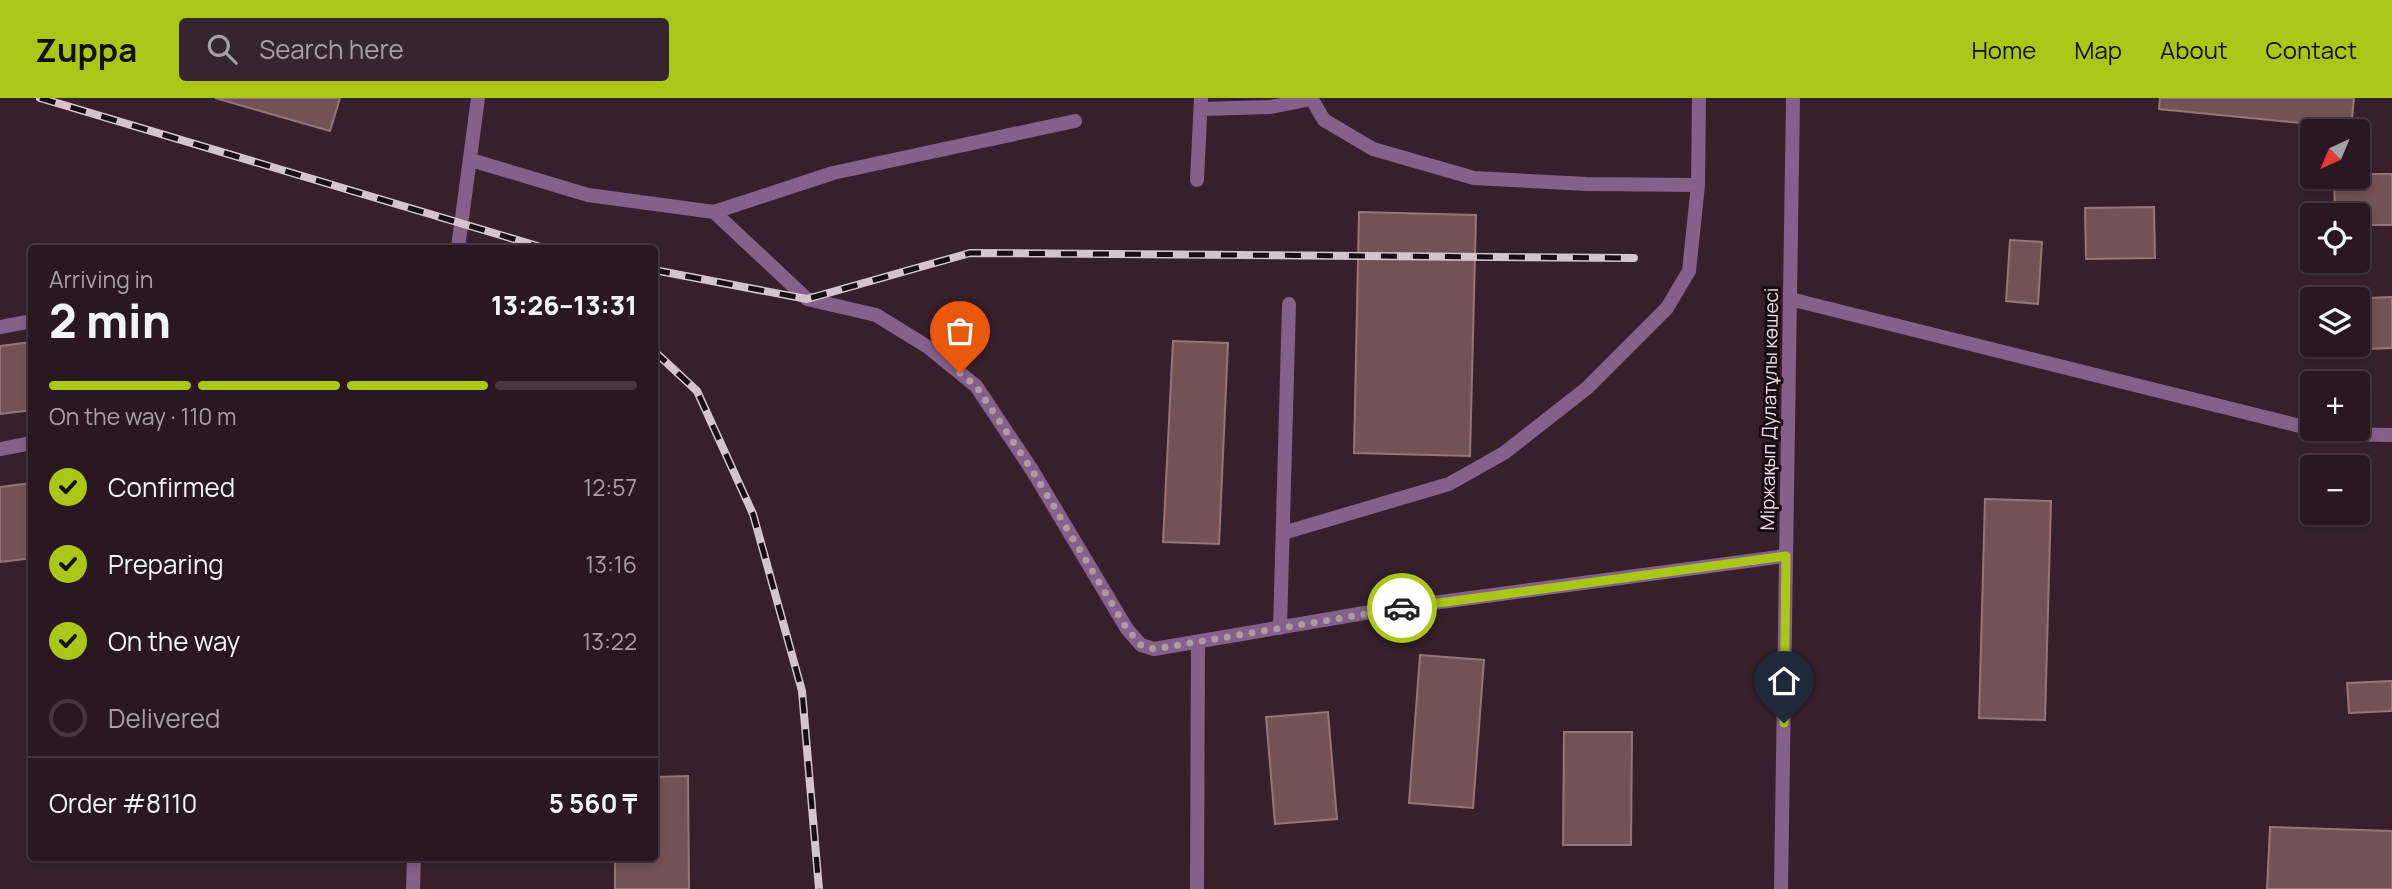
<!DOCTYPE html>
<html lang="en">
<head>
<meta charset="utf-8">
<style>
  body { margin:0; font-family:Manrope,sans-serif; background:#35252e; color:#f1f3f6; height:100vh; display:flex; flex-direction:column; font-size:26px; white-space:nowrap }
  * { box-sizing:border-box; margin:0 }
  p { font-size:23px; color:#a5a0a5 }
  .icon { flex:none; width:38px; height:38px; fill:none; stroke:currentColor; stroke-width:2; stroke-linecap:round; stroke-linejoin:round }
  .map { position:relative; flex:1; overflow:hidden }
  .drawer { position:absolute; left:28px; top:147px; width:630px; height:616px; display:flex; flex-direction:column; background:#291821; border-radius:7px; box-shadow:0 4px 10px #0003,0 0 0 2px #45373f }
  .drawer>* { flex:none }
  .needle { width:46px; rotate:224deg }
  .tools { position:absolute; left:2300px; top:21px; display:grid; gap:14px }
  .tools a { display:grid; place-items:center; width:70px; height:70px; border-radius:7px; background:#291821; box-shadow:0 4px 10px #0003,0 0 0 2px #45373f; font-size:35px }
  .pin { position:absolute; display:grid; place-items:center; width:60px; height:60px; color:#fff; margin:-72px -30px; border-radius:50% 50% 50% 0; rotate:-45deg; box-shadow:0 0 7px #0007 }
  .pin .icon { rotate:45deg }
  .courier { position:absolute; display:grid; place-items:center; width:70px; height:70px; margin:-35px; border:5px solid #aac718; border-radius:50%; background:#fff; color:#222; box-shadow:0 2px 9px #0007 }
  .head em { font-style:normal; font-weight:800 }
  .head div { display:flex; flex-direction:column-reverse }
  .head { display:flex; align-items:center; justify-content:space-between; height:119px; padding:0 21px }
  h1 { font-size:46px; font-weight:800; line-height:52px }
  .bar { display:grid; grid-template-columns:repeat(4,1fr); gap:10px 7px; align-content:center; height:84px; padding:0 21px }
  .bar i { height:9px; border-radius:5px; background:#45373f }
  .bar .current { background:#aac718 }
  .bar p { grid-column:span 4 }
  .line { display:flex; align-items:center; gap:18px; padding:0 21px; border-top:2px solid #45373f }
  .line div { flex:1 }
  ol { padding:0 21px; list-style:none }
  li { display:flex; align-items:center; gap:21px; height:77px }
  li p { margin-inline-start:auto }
  li .icon { padding:7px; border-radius:50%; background:#aac718; color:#111; stroke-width:4 }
  li:last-child { color:#a5a0a5 }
  li i { width:38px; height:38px; border:4px solid #45373f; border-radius:50% }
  header { display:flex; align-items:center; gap:42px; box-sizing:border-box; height:98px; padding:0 35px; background:#aac718; color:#111 }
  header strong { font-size:33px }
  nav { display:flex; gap:38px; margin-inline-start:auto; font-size:24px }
  .search { width:490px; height:63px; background:#35252e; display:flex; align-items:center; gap:18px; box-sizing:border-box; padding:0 24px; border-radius:7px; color:#a5a0a5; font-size:26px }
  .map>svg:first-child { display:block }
</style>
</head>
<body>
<header>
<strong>Zuppa</strong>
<div class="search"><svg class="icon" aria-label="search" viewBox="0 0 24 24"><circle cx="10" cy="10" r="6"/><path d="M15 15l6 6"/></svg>Search here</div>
<nav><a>Home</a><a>Map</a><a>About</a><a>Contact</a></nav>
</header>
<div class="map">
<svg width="2392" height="791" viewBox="0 0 2392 791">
  <rect width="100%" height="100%" fill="#37202c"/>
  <path fill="#725255" stroke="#967577" stroke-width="2" d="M 215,0 L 340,0 L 330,33 Z
    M 2160,0 L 2354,0 L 2351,30 L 2159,11 Z
    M 2357,76 L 2392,76 L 2392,127 L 2357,127 L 2357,117 L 2335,117 L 2334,79 L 2357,79 Z
    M 2154,109 L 2155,160 L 2086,161 L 2085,110 Z
    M 1359,114 L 1476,117 L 1470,358 L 1354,355 Z
    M 2010,142 L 2042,144 L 2038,206 L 2006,203 Z
    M 332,146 L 392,150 L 331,150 Z
    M 2392,199 L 2392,250 L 2369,251 L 2368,200 Z
    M 1173,243 L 1228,245 L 1219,446 L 1163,444 Z
    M 32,244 L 32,312 L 0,316 L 0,248 Z
    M 32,385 L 32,460 L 0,464 L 0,389 Z
    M 1985,401 L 2051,403 L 2045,622 L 1979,620 Z
    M 1420,557 L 1484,562 L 1473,710 L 1409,705 Z
    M 2392,583 L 2392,613 L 2349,615 L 2347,585 Z
    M 1328,614 L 1337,721 L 1275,726 L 1266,619 Z
    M 1564,634 L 1632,634 L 1631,747 L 1563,747 Z
    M 688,678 L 689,791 L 615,791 L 615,760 L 654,760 L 654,679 Z
    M 2270,729 L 2392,733 L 2392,791 L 2267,791 Z"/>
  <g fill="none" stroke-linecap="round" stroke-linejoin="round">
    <path stroke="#84608b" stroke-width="14" d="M 1311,0 L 1324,22 L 1373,51 L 1474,80 L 1587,86 L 1698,87
      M 1201,11 L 1271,9 L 1311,1
      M 471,62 L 588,97 L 714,114 L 807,201 L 876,217 L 928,249 L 976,288 L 1032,372 L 1127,531 L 1141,547 L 1154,551 L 1388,511 L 1786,458
      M 1197,82 L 1201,0
      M 714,114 L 833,75 L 1075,23
      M 458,150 L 478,0
      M 1790,201 L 2312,331
      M 0,229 L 32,223
      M 2312,331 L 2333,336 L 2392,337
      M 0,351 L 32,345
      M 1283,435 L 1449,386 L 1504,355 L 1587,290 L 1667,210 L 1689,173 L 1698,87 L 1699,0
      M 1280,530 L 1289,206
      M 413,791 L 414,760
      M 1197,791 L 1198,544"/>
    <path stroke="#84608b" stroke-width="14" d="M 1781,791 L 1793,0"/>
    <g stroke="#d6c4cd" stroke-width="8">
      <path id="rail" d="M 40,0 L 544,150
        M 654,172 L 807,201 L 970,155 L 1634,160
        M 654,253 L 697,293 L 753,416 L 802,593 L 819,791"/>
    </g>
    <use href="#rail" stroke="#180d13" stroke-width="5" stroke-dasharray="16" stroke-linecap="butt"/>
  </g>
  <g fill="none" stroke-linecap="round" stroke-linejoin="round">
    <path stroke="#ad9aa3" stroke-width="7" stroke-dasharray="0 12.6" d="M 960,275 L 976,288 L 1032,372 L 1127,531 L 1141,547 L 1154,551 L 1402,510"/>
    <path stroke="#aac718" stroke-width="9" d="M 1402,510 L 1786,458 L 1784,625"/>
  </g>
  <g text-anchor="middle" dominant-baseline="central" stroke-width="6" stroke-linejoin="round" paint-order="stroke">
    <g font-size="19" fill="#ecdbe3" stroke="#180d13">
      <text transform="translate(1769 311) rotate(-89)">Міржақып Дулатұлы көшесі</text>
    </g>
  </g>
</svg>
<div class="tools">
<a><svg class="needle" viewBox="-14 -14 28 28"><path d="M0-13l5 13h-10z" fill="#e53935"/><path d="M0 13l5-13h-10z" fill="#a5a0a5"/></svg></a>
<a><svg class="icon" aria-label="locate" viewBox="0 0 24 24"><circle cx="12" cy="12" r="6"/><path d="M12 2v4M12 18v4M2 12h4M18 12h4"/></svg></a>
<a><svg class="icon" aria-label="layers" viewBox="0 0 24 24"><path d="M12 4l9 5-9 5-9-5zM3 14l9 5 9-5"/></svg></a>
<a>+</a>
<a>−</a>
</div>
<div class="pin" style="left:960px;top:275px;background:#ea580c"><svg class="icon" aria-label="bag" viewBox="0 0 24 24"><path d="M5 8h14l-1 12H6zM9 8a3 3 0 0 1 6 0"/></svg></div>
<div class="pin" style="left:1784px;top:625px;background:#1f2937"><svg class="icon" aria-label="home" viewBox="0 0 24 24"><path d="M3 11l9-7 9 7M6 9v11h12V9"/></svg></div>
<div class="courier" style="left:1402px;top:510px"><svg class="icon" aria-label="car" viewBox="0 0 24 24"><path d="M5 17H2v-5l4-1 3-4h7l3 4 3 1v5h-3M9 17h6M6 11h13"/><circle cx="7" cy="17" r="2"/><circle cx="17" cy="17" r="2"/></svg></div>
<section class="drawer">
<div class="head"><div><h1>2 min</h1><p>Arriving in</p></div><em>13:26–13:31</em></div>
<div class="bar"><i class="current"></i><i class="current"></i><i class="current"></i><i></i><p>On the way · 110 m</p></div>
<ol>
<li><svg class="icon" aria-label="check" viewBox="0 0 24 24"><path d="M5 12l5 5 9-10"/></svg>Confirmed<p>12:57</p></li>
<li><svg class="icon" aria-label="check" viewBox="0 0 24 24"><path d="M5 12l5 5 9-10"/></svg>Preparing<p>13:16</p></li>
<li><svg class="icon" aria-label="check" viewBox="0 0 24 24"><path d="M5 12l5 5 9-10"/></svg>On the way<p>13:22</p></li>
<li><i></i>Delivered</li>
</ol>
<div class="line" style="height:91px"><div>Order #8110</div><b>5 560 ₸</b></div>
</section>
</div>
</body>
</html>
